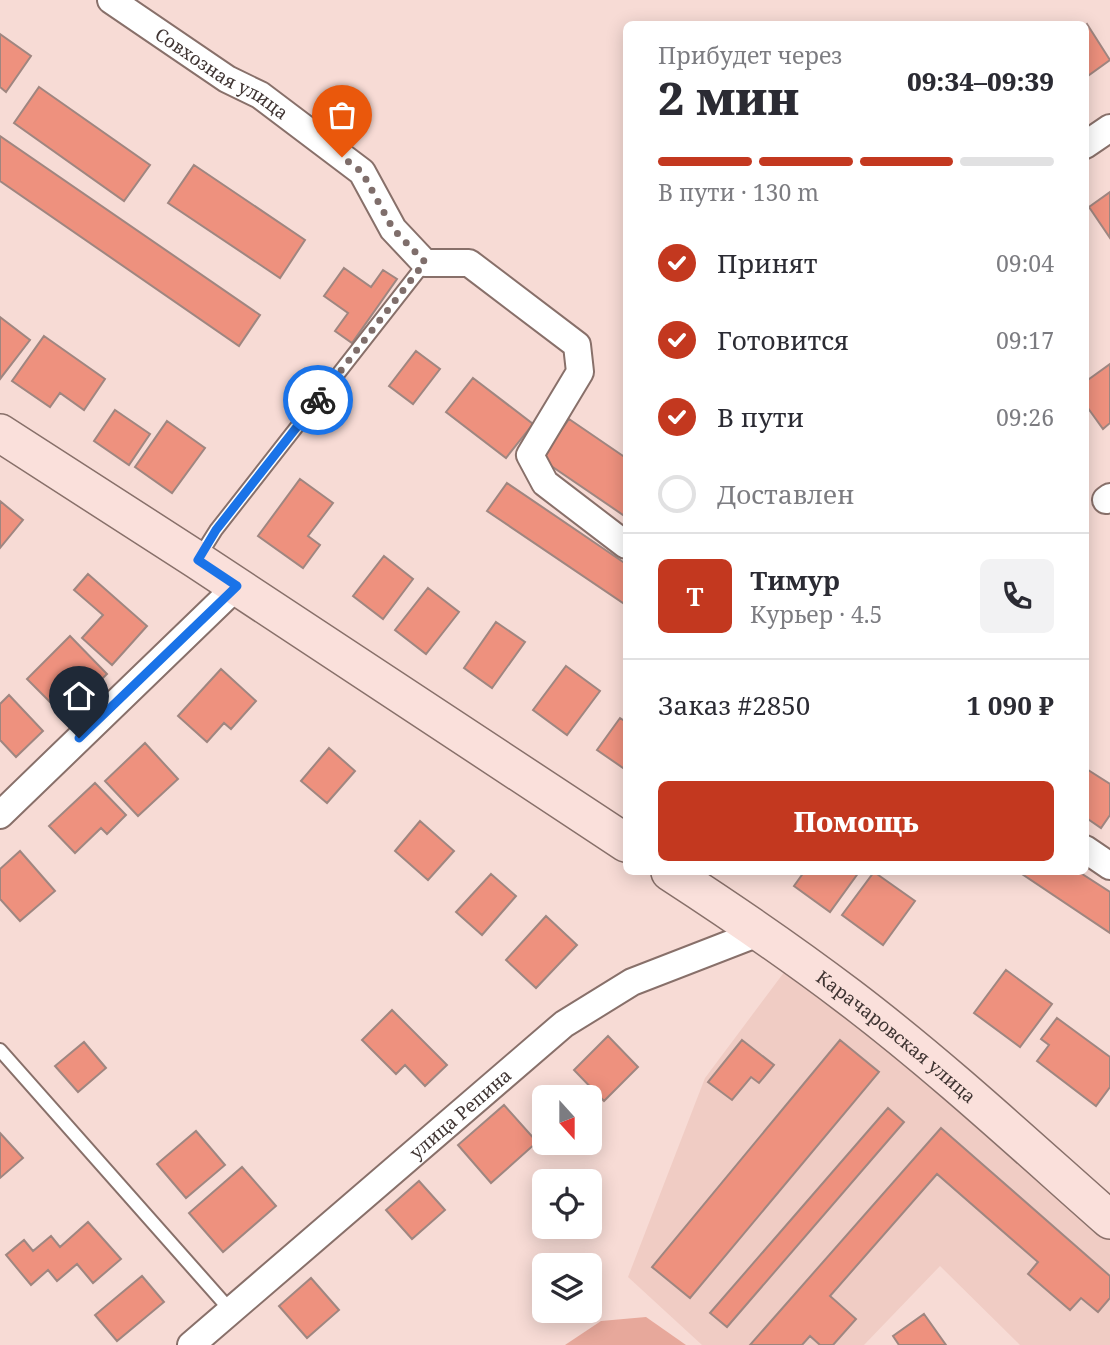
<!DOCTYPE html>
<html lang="ru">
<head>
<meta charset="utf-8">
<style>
  body { margin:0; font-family:"Noto Serif",serif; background:#f2f2f3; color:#2b2b33; height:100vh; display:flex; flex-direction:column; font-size:26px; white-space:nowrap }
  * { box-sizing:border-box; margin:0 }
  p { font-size:23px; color:#7c7c81 }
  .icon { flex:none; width:38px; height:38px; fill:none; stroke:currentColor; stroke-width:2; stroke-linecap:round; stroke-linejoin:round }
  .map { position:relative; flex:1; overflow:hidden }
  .sheet { position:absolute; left:623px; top:21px; width:466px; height:854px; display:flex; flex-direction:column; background:#fff; border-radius:10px; box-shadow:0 4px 18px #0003 }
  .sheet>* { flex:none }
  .needle { width:46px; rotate:159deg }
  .controls { position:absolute; left:532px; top:1085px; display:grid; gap:14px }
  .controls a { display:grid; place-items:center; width:70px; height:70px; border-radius:10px; background:#fff; box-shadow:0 4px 18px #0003; font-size:35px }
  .pin { position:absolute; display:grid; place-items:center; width:60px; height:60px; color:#fff; margin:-72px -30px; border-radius:50% 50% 50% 0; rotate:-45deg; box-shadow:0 0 7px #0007 }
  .pin .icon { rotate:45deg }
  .courier { position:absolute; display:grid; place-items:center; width:70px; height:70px; margin:-35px; border:5px solid #1a73e8; border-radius:50%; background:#fff; color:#222; box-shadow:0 2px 9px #0007 }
  .headline em { font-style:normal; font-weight:800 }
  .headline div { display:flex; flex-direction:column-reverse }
  .headline { display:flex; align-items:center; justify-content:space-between; height:119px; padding:0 35px }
  h1 { font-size:46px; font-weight:800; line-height:52px }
  .bar { display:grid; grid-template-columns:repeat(4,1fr); gap:10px 7px; align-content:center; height:84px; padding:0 35px }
  .bar i { height:9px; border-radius:5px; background:#e1e1e2 }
  .bar .active { background:#c3381f }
  .bar p { grid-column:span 4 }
  .line { display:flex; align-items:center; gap:18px; padding:0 35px; border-top:2px solid #e1e1e2 }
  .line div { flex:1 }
  .round { display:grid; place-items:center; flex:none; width:74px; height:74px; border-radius:10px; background:#f2f2f3 }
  ol { padding:0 35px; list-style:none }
  li { display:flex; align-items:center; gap:21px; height:77px }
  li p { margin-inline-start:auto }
  li .icon { padding:7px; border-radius:50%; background:#c3381f; color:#fff; stroke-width:4 }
  li:last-child { color:#7c7c81 }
  li i { width:38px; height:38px; border:4px solid #e1e1e2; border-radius:50% }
  .button { display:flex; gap:14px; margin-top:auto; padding:14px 35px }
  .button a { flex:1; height:80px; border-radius:10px; background:#c3381f; color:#fff; font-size:28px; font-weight:800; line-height:80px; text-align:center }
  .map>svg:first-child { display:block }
</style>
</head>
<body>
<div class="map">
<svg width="1110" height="1345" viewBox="0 0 1110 1345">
  <rect width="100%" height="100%" fill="#f7dbd5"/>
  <path fill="#f0ccc4" d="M 788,967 L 839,1001 L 1110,1238 L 1110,1345 L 1020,1345 L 940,1266 L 864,1345 L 702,1345 L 628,1277 L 705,1078 Z"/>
  <path fill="#e7a89b" d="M 646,1317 L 686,1345 L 565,1345 L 601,1321 Z"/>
  <path fill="#ee917e" stroke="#9f8680" stroke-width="2" d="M 1087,24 L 1110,60 L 1085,78 L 1085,26 Z
    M 0,34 L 31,56 L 6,92 L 0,87 Z
    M 39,87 L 150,165 L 124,201 L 14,123 Z
    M 0,136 L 260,315 L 239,346 L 0,181 Z
    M 194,165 L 305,240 L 280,278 L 168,203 Z
    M 1110,192 L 1110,238 L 1089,207 Z
    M 344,268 L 371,287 L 383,270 L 397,279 L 352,343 L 335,331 L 348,313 L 324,296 Z
    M 0,317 L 30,340 L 0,379 Z
    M 44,336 L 105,379 L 84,410 L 60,393 L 50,407 L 12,381 Z
    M 416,351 L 440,369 L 413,404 L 389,386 Z
    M 1110,364 L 1110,423 L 1103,429 L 1085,404 L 1085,382 Z
    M 473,378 L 533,424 L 506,458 L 446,412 Z
    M 115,410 L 150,434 L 129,465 L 94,441 Z
    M 569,419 L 626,458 L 626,517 L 541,459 Z
    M 167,421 L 205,448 L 172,493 L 135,467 Z
    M 300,479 L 333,503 L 308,536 L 320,545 L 303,568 L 258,536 Z
    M 507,483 L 626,564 L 626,605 L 487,511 Z
    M 0,501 L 23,520 L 0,548 Z
    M 384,556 L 413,579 L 383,619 L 353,596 Z
    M 88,574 L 147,626 L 112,665 L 82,638 L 103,615 L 74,590 Z
    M 428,588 L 459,612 L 426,654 L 395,630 Z
    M 496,622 L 525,642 L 492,688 L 464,668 Z
    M 70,636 L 107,674 L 64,716 L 27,679 Z
    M 566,666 L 600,691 L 567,735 L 533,710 Z
    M 221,669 L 256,701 L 231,729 L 224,723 L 207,742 L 178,716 Z
    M 9,695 L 43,731 L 16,757 L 0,740 L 0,704 Z
    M 620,718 L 626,722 L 626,770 L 597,750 Z
    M 145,743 L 178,779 L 138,816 L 105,781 Z
    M 329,748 L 355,771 L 327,803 L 301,781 Z
    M 1085,768 L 1110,784 L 1110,815 L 1101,828 L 1085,817 Z
    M 95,783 L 126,815 L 107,834 L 101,828 L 75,853 L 49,826 Z
    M 420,821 L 454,851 L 428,880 L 395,851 Z
    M 20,851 L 55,891 L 20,921 L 0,899 L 0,869 Z
    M 804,872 L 859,872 L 830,912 L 794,886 Z
    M 874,872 L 915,901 L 883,945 L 842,915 Z
    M 1019,872 L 1079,872 L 1110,892 L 1110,933 Z
    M 491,874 L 516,896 L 482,935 L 456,912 Z
    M 546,916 L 577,945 L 536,988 L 506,960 Z
    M 1006,970 L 1052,1004 L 1020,1047 L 974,1013 Z
    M 392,1010 L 447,1065 L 425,1086 L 405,1065 L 396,1074 L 362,1040 Z
    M 1057,1018 L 1110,1057 L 1110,1087 L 1096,1106 L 1037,1061 L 1049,1045 L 1041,1039 Z
    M 608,1036 L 638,1067 L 604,1101 L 574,1070 Z
    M 742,1040 L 774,1065 L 759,1083 L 751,1077 L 732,1100 L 708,1082 Z
    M 840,1040 L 879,1072 L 690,1298 L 652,1267 Z
    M 84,1042 L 106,1068 L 78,1092 L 55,1066 Z
    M 504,1105 L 537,1142 L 491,1183 L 458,1145 Z
    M 888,1108 L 904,1122 L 727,1327 L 710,1313 Z
    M 941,1128 L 1110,1276 L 1110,1298 L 1098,1312 L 1081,1298 L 1070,1310 L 1028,1274 L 1038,1262 L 937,1174 L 830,1296 L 856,1319 L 833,1345 L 820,1345 L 810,1336 L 802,1345 L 750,1345 Z
    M 196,1131 L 225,1165 L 186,1198 L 157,1164 Z
    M 0,1133 L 23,1158 L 0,1178 Z
    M 242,1167 L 276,1206 L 223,1252 L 189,1213 Z
    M 419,1181 L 445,1210 L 412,1239 L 386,1210 Z
    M 88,1222 L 121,1259 L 93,1283 L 77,1264 L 57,1281 L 48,1270 L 31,1285 L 6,1255 L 24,1240 L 33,1251 L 51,1236 L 60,1247 Z
    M 142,1276 L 164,1302 L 117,1341 L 95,1315 Z
    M 311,1278 L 339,1310 L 307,1338 L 279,1306 Z
    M 924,1314 L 946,1345 L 899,1345 L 893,1336 Z"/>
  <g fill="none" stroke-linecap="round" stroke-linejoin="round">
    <g stroke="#88706a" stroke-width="16">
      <path id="lane" d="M 199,557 L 216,530 L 425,263
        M 0,1050 L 232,1312"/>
    </g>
    <g stroke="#88706a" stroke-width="30">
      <g id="street">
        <path id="s1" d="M 111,0 L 227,79 L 260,95 L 362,172 L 393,229 L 425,263 L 469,263 L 577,345 L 580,372 L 530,455 L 545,483 L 626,545"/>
        <path d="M 1085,145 L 1110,128"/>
        <path d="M 1106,500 L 1110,497"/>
        <path d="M 0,815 L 237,586"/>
        <path d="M 1085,849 L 1110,866"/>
        <path id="s2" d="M 191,1345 L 564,1024 L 632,982 L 761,932"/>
      </g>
    </g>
    <g stroke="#88706a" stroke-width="40">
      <g id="secondary">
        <path d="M 0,433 L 197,560 L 626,843"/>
        <path id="s3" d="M 670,872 C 730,911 790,952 848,996 C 939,1065 1024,1144 1110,1220"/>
      </g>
    </g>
    <use href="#lane" stroke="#fff" stroke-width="12"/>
    <use href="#street" stroke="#fff" stroke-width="26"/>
    <use href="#secondary" stroke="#fae0db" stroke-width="37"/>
  </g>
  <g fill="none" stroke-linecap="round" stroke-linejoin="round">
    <path stroke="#7f6e6b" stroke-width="7" stroke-dasharray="0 12.6" d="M 318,400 L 425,262 L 393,229 L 362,172 L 342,157"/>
    <path stroke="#1a73e8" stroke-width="9" d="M 79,738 L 237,586 L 198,560 L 216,530 L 318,400"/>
  </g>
  <g text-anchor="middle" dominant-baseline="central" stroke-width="5" stroke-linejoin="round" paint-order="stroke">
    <g font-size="18" fill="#3f3432" stroke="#fff">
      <text stroke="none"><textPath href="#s1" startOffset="133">Совхозная улица</textPath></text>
      <text stroke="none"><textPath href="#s3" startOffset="280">Карачаровская улица</textPath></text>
      <text stroke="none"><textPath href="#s2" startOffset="355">улица Репина</textPath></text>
    </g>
  </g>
</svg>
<div class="controls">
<a><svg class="needle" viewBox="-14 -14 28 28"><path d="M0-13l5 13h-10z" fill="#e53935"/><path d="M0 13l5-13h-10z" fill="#7c7c81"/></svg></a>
<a><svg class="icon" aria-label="locate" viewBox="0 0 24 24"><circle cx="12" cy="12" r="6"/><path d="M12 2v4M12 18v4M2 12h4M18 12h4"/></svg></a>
<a><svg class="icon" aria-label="layers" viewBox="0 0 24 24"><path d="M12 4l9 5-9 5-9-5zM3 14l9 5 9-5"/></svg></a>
</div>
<div class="pin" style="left:342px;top:157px;background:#ea580c"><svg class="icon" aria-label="bag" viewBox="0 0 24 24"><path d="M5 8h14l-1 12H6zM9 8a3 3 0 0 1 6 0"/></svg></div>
<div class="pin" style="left:79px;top:738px;background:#1f2937"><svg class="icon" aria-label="home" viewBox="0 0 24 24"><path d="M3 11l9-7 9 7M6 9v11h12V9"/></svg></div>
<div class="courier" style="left:318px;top:400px"><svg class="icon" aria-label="bike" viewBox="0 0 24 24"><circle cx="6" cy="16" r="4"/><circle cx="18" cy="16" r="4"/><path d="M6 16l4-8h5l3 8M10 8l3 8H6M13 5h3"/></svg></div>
<section class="sheet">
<div class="headline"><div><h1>2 мин</h1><p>Прибудет через</p></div><em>09:34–09:39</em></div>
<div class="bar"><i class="active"></i><i class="active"></i><i class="active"></i><i></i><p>В пути · 130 m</p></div>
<ol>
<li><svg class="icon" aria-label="check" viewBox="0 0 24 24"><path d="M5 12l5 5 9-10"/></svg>Принят<p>09:04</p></li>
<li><svg class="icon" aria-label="check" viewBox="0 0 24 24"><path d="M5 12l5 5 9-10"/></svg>Готовится<p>09:17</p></li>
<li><svg class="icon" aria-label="check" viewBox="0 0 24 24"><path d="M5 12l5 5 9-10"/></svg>В пути<p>09:26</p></li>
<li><i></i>Доставлен</li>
</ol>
<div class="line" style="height:126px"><b class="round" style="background:#c3381f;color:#fff">Т</b><div><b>Тимур</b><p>Курьер · 4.5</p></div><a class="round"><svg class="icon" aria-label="phone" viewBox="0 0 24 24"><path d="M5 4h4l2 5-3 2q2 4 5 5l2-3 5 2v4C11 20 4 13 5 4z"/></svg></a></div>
<div class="line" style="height:91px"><div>Заказ #2850</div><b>1 090 ₽</b></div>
<div class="button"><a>Помощь</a></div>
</section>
</div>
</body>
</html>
